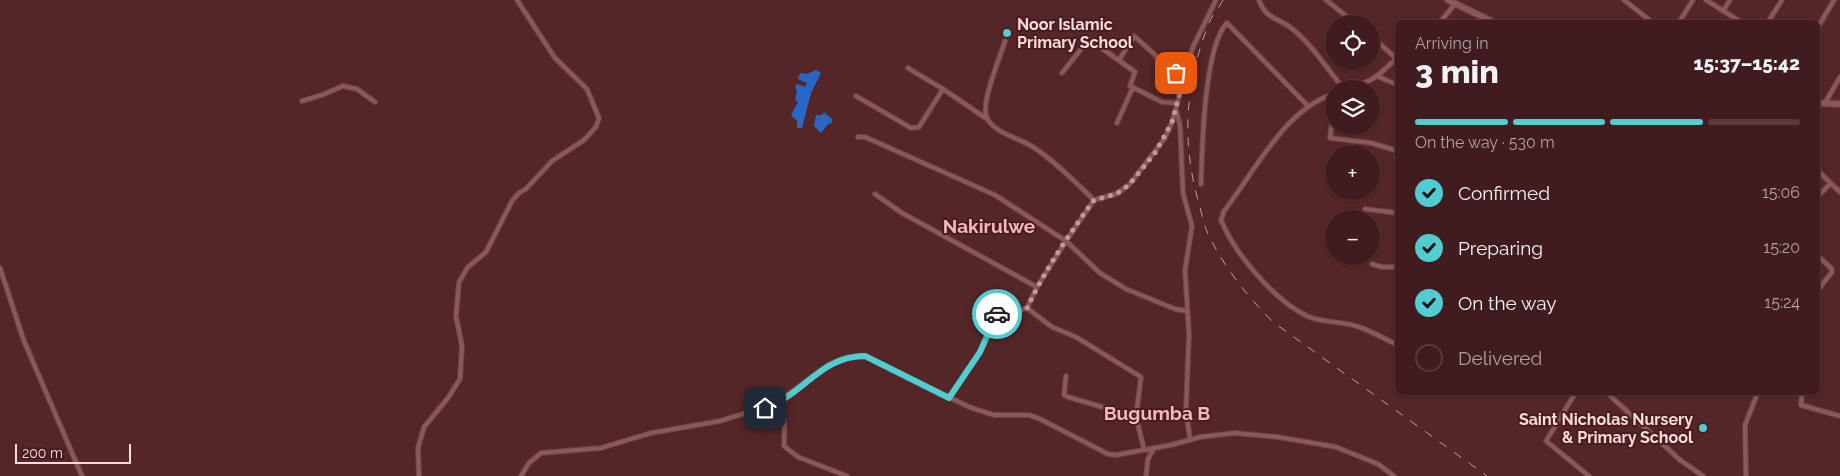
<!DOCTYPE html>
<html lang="en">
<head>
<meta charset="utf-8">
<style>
  body { margin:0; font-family:Raleway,sans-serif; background:#472527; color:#f1f3f6; height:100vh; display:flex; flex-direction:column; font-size:19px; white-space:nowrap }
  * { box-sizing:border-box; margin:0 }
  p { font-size:16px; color:#aea1a4 }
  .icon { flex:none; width:28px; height:28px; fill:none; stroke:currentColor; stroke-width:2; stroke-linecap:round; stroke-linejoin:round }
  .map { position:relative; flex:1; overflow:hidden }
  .drawer { position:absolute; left:1395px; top:20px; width:425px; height:375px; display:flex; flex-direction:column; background:#401c1e; border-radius:8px; box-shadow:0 1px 4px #0004,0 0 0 1px #593a3c }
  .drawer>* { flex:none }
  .tools { position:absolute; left:1325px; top:15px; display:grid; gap:10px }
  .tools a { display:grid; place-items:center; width:55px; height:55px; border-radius:50%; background:#401c1e; box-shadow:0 1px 4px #0004,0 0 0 1px #593a3c; font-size:25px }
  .scale { position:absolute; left:15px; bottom:12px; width:116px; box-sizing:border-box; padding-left:5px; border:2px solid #fadada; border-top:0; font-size:14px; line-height:18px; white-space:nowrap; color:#fadada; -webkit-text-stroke:4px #4a1c1f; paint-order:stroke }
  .pin { position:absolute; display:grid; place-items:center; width:42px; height:42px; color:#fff; margin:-21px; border-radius:10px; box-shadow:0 2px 8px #0006 }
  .courier { position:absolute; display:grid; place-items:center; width:50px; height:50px; margin:-25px; border:4px solid #51ccd1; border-radius:50%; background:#fff; color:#222; box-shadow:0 1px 6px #0007 }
  .overview em { font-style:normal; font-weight:800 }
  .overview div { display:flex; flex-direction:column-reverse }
  .overview { display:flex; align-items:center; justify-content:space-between; height:85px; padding:0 20px }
  h1 { font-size:32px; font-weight:800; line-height:38px }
  .bar { display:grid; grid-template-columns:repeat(4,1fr); gap:8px 5px; align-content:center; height:60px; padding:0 20px }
  .bar i { height:6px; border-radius:4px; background:#593a3c }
  .bar .active { background:#51ccd1 }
  .bar p { grid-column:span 4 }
  ol { padding:0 20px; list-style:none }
  li { display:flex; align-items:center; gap:15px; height:55px }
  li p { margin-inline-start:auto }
  li .icon { padding:5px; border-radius:50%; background:#51ccd1; color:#111; stroke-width:4 }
  li:last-child { color:#aea1a4 }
  li i { width:28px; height:28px; border:2px solid #593a3c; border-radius:50% }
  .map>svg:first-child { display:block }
</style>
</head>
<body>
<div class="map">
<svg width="1840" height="476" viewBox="0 0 1840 476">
  <rect width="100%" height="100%" fill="#552628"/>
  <path fill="#2767c6" d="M 816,70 L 821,73 L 811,93 L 802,128 L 797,128 L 797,121 L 791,115 L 798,102 L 795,100 L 797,92 L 795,86 L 798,84 L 805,87 L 807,83 L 798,79 L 800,73 L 807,74 Z
    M 824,112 L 832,119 L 832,123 L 828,124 L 821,133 L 814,126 L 816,115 L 822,115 Z"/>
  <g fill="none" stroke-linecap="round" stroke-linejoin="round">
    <g stroke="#6b4245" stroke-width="6">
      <path id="street" d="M 1259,0 C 1265,18 1277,18 1290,27 C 1311,43 1327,69 1344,89
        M 1326,0 L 1356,24
        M 1624,0 L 1652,22
        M 1706,0 L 1741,22
        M 1723,11 L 1730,0
        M 1440,22 L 1455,4
        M 1679,22 L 1693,0
        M 1768,22 L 1782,0
        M 1818,27 L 1834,0
        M 1371,36 L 1396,58
        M 1005,41 C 1000,57 982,100 986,115 C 991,133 1020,138 1033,147 C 1055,161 1075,182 1094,200
        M 1119,60 L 1134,36 L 1153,53 L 1168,70 L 1185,74
        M 1062,73 L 1089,39 L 1135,72 L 1130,86 L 1162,102 L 1177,103
        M 1379,77 L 1398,85
        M 943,89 L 987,119
        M 1346,89 C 1374,81 1377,77 1398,57
        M 1334,94 C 1285,108 1254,173 1224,211 L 1221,220 C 1235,254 1274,300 1307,316 C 1322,323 1340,321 1356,326 C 1370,330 1384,339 1398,345
        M 856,96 L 911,128 L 919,127 L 943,89 L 908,68
        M 302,101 L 322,95 L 343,86 L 357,89 L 375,102
        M 1825,103 L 1840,77
        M 1334,107 L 1330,138 L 1371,143 L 1398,151
        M 1176,110 L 1180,125 L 1183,193 L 1192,226 L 1185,270 L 1189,334 L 1186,409 L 1190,440
        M 1117,123 L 1133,87
        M 858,137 L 865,137 L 995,195 L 1066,241 L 1100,273 L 1126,289 L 1175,309 L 1187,311
        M 1818,171 L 1840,192
        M 1201,184 C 1202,150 1204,46 1227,23 L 1308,106
        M 875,194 L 902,213 L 1037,287
        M 1818,196 L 1831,183
        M 1365,209 L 1398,213
        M 1818,256 L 1831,268 L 1832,272 L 1818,290
        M 1372,264 L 1382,267 L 1398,267
        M 0,268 L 24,341 L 82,476
        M 1027,308 L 1052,327 L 1076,337 L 1141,377 L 1136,417 L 1144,449
        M 1066,376 L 1064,395 L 1068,397 L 1136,417
        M 1576,392 L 1546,441 L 1589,476
        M 1606,392 L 1680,460 L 1703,476
        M 1802,392 L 1801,405 L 1840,416
        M 949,398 L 980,352 L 999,308 L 1005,306 L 1017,311 L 1027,308 L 1037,287 L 1066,241 L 1094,200 L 1116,194 L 1129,185 L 1165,138 L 1172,122 L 1193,47 L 1216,0
        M 775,404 C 788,417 784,429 784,446 L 798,457 L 847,476
        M 419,476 L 418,448 L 424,427 L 448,398 L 460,379 L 462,346 L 456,316 L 459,282 L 468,267 L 486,252 L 512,201 L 519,193 L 526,189 L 552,161 L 584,140 L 596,127 L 599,118 L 587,89 L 555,58 L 517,0
        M 521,476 L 529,463 L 541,453 L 601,448 L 651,433 L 720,421 L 775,404 L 828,365 L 844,358 L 856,357 L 865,356 L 969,407 L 994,415 L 1029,415 L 1040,419 L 1108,454 L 1116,455 L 1171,445 L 1200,437 L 1235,433 L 1278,437 L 1336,447 L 1378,464 L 1394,476
        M 1146,476 L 1148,459 L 1154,448
        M 1746,476 L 1745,425 L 1758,392"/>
    </g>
    <g stroke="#6b4245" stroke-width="8">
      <path id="secondary" d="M 1448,0 L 1493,22
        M 1818,103 L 1840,104"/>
    </g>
    <use href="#street" stroke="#8c5758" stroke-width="4"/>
    <use href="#secondary" stroke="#8c5758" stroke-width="5.5"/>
    <path stroke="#c29c9d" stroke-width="1" stroke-dasharray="9 9" stroke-linecap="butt" d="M 1223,0 C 1219,8 1212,15 1209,23 C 1185,84 1181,141 1199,204 C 1202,214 1204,225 1208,234 C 1224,267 1247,296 1273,322 L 1487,476"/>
  </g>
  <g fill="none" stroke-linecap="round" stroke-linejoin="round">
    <path stroke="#c09b9c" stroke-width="5" stroke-dasharray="0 9" d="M 997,314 L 1002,306 L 1017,311 L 1027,308 C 1045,270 1069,234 1094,200 L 1116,194 L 1129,185 L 1155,153 L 1172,122 L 1185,74 L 1176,73"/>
    <path stroke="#51ccd1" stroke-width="6" d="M 765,408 C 804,395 820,356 865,356 L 949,398 L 980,352 L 997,314"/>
  </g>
  <g fill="#51ccd1" stroke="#4a1c1f" stroke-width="2">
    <circle cx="1007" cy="33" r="5"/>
    <circle cx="1703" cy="428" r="5"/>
  </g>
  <g text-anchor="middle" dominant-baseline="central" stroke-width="4" stroke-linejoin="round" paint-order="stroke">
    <g font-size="16" font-weight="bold" fill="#fadada" stroke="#4a1c1f" text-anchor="start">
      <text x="1017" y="24">Noor Islamic<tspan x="1017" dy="18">Primary School</tspan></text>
      <text x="1693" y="419" text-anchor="end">Saint Nicholas Nursery<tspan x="1693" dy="18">&amp; Primary School</tspan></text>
    </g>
    <g font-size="19" font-weight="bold" fill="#f5b9b9" stroke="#4a1c1f">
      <text x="989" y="226">Nakirulwe</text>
      <text x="1157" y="413">Bugumba B</text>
    </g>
  </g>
</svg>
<div class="tools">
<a><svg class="icon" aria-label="locate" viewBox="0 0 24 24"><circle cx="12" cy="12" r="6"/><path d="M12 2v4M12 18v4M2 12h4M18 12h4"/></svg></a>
<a><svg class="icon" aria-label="layers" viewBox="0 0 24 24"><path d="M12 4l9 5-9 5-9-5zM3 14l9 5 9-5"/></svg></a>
<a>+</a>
<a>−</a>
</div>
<div class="scale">200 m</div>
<div class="pin" style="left:1176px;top:73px;background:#ea580c"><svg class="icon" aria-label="bag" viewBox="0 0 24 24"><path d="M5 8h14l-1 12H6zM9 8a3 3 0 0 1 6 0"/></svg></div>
<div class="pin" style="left:765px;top:408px;background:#1f2937"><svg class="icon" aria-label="home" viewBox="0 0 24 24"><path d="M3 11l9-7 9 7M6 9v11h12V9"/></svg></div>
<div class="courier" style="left:997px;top:314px"><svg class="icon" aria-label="car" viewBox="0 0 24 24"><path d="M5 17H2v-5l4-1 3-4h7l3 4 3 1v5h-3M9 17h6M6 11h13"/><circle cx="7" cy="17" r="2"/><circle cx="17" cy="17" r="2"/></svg></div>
<section class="drawer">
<div class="overview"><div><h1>3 min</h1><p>Arriving in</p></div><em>15:37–15:42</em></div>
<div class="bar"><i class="active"></i><i class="active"></i><i class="active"></i><i></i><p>On the way · 530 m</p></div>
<ol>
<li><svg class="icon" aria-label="check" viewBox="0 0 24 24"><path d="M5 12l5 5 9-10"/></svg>Confirmed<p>15:06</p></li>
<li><svg class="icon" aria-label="check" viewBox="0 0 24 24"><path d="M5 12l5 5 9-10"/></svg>Preparing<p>15:20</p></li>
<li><svg class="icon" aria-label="check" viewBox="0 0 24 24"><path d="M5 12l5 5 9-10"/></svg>On the way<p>15:24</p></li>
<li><i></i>Delivered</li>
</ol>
</section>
</div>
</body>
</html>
